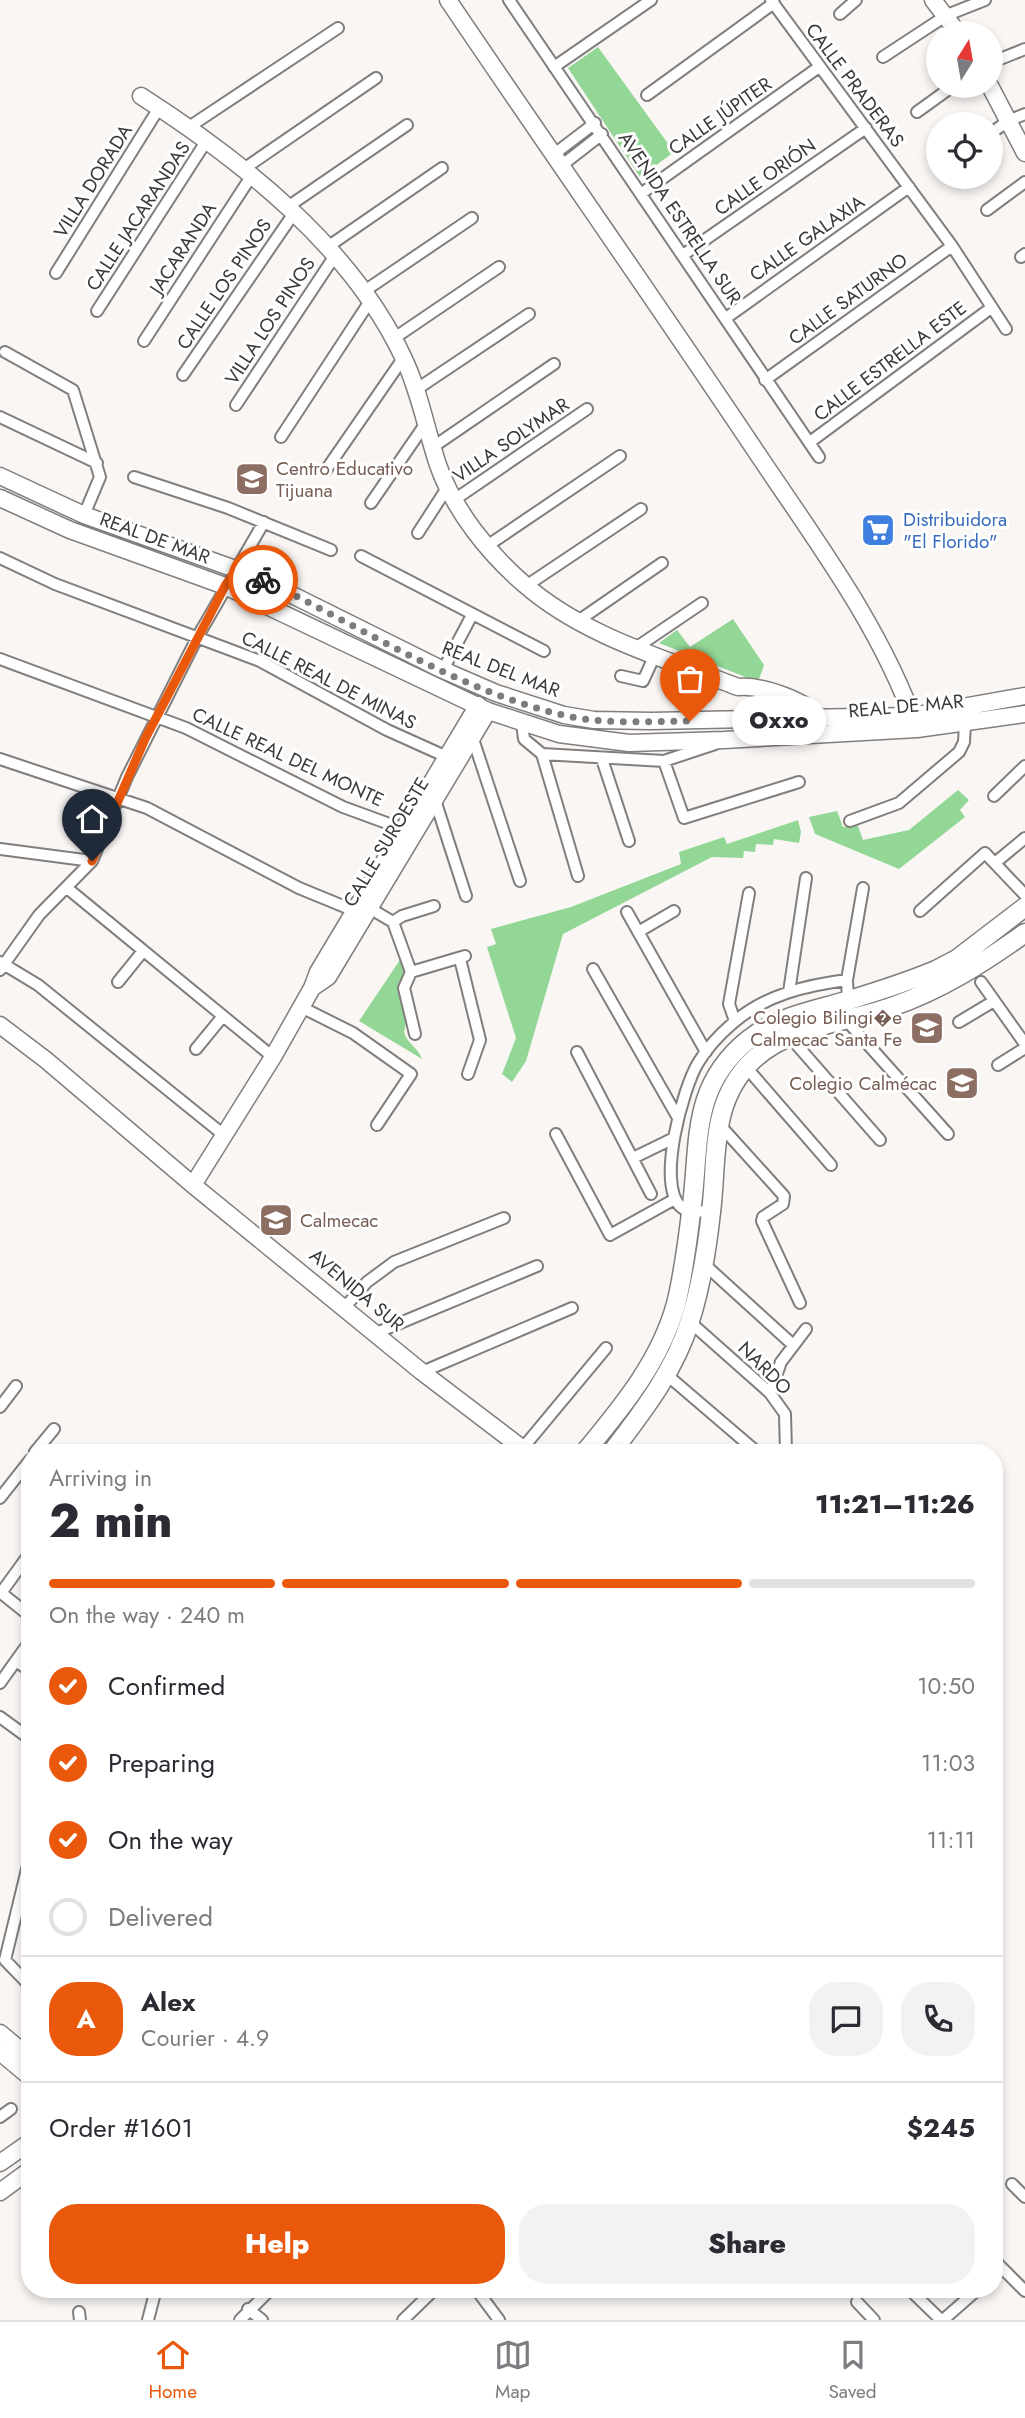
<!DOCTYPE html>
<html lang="en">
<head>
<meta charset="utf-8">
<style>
  body { margin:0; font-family:Jost,sans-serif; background:#f2f2f3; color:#2b2b33; height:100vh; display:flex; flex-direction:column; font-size:26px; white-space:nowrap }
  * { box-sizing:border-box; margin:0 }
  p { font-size:23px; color:#7c7c81 }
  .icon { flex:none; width:38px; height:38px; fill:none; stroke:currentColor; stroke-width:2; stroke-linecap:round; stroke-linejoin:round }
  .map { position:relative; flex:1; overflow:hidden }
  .sheet { position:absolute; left:21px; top:1444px; width:982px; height:854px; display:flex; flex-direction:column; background:#fff; border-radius:28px; box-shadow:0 4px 10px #0003 }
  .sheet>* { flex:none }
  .needle { width:46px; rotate:11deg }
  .controls { position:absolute; left:926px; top:21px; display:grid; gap:14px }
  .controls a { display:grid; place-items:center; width:77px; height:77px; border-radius:50%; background:#fff; box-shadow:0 4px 10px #0003; font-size:35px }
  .pin { position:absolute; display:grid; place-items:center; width:60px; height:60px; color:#fff; margin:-72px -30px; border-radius:50% 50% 50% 0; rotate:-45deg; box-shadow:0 0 7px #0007 }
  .pin .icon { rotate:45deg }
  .courier { position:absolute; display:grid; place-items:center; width:70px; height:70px; margin:-35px; border:5px solid #ea580c; border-radius:50%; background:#fff; color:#222; box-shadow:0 2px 9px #0007 }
  .bubble { position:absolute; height:49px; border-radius:24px; background:#fff; box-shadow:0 4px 10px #0003; font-size:23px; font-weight:800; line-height:49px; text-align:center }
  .head em { font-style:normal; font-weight:800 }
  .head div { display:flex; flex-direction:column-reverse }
  .head { display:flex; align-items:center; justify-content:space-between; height:119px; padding:0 28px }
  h1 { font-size:46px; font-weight:800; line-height:52px }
  .bar { display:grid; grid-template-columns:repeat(4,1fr); gap:10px 7px; align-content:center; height:84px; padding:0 28px }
  .bar i { height:9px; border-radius:5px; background:#e1e1e2 }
  .bar .active { background:#ea580c }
  .bar p { grid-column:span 4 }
  .line { display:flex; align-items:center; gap:18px; padding:0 28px; border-top:2px solid #e1e1e2 }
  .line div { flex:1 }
  .round { display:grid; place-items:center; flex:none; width:74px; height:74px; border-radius:28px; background:#f2f2f3 }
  ol { padding:0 28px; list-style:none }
  li { display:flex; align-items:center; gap:21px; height:77px }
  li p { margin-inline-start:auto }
  li .icon { padding:7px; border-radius:50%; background:#ea580c; color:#fff; stroke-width:4 }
  li:last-child { color:#7c7c81 }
  li i { width:38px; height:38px; border:4px solid #e1e1e2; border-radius:50% }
  .primary-button { display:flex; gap:14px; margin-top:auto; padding:14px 28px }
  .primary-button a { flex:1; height:80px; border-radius:28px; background:#ea580c; color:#fff; font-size:28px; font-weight:800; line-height:80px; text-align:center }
  .primary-button a+a { background:#f2f2f3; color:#2b2b33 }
  .tabs { display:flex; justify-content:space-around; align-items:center; height:98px; border-top:2px solid #e1e1e2; background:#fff; font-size:19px; color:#7c7c81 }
  .tabs a { display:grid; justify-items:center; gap:4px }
  .tabs .active { color:#ea580c }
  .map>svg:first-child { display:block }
</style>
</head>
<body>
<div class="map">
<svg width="1025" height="2320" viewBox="0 0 1025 2320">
  <rect width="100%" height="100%" fill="#f9f6f4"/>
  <path fill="#92d795" d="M 598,47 L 674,152 L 640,177 L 568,68 Z
    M 733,619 L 764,665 L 758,682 L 659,643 L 677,630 L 690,647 Z
    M 958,790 L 969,800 L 960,810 L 965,817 L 899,869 L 815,834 L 809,817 L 837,811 L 843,827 L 858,826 L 863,840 L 909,830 Z
    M 798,820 L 801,832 L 799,843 L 774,839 L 773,845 L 756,844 L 755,852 L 744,851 L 743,858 L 712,857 L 563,934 L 526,1061 L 512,1082 L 502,1074 L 516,1038 L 487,947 L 496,944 L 491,929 L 571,907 L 681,864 L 679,852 L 724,837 L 727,844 Z
    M 404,954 L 409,968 C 393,999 411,1005 404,1032 C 407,1044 418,1047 422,1059 L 359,1021 Z"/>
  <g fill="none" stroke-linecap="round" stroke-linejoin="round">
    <g stroke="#817e7d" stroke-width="14">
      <path id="street" d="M 509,0 L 819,457
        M 771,0 L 952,246 L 1006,329
        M 840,14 L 856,0
        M 883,57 L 947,15 L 985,0
        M 990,63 L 1025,49
        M 554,67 L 651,0
        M 647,95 L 774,3
        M 917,112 L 953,86
        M 189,127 L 338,28
        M 990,134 L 1008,121 L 1025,114
        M 553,155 L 595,123
        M 561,166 L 602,134
        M 245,168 L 376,78
        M 642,193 L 819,67
        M 289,206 L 407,125
        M 987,210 L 1025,182
        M 326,248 L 442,168
        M 683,255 L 866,128
        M 1021,257 L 1025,254
        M 56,273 L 159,108
        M 363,292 L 472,218
        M 97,311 L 207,140
        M 726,318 L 909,187
        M 393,339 L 499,267
        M 144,341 L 252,175
        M 5,352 L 73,390 L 100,477 L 84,515
        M 183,375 L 294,213
        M 765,380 L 952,246
        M 417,389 L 529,314
        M 236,405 L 334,257
        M 0,417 L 97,463
        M 281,437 L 370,301
        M 810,442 L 991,308
        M 433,447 L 554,364
        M 326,470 L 404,357
        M 134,477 L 228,508 L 331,550
        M 454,500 L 587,409
        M 371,503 L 426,423
        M 418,533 L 447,488
        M 487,546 L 620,456
        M 361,556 L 544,651
        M 0,558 L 55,584 L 260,661 L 387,730 L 447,757
        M 526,586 L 641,509
        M 578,621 L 662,563
        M 637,647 L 702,603
        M 0,659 L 186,728 L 343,807 L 403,829
        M 443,670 L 472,615
        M 621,676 L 643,681 L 655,655
        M 522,723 L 524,739 L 542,754 L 578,876
        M 473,739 L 520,881
        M 542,754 L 664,761 L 715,744
        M 0,759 L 147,808 L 299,888 L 355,911
        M 602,759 L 629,841
        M 664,761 L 684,818 L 799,782
        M 994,796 L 1025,766
        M 435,800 L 466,896
        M 850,821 L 899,803 L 959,752 L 964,742 L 965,723
        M 0,849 L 92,861
        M 996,862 L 1025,838
        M 67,888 L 273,1057
        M 371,909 L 393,922
        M 920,911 L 985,853 L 1025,895
        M 627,912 L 706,1052
        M 393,922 L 411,972 L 404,988 L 415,1034
        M 393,922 L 402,916 L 434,906
        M 638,932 L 674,911
        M 460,959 L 480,1040 L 468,1074
        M 0,962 L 38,985 L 225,1136
        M 593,969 L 677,1116
        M 0,970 L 39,915 L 92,861 L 127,777 L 198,636 L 264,522
        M 411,972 L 465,956
        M 118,982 L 143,951
        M 981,982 L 1025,1044
        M 789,992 L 806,878
        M 848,1000 L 847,980 L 863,888
        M 301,1007 L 353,1033 L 411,1074 L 377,1125
        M 735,1021 L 729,1004 L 749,893
        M 847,1021 L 948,1134
        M 959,1022 L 994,1001
        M 789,1036 L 880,1140
        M 196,1049 L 223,1016
        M 577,1052 L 651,1194
        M 998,1065 L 1025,1048
        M 746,1067 L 831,1165
        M 718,1123 L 784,1196 L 783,1204 L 763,1217 L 762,1221 L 800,1303
        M 556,1134 L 610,1235 L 675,1199
        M 633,1158 L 672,1139
        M 712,1211 C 701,1211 689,1214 681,1207 C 656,1184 683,1088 698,1063 C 707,1048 720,1034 733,1023 C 765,995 807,985 847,980
        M 704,1264 L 792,1344
        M 345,1307 L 367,1282 L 394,1262 L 504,1218
        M 690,1322 L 770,1393 L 785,1414 L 786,1452
        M 376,1333 L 537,1266
        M 422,1372 L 572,1308
        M 667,1375 L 757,1452
        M 770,1393 L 781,1362 L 806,1329
        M 0,1407 L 16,1386
        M 522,1449 L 606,1348
        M 35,1452 L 54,1429
        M 0,1498 L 30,1460
        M 0,1592 L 30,1616
        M 1,1593 L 30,1553
        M 16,1661 L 30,1671
        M 0,1683 L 30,1641
        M 0,1717 L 30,1739
        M 30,1857 L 5,1960 L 30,1986
        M 0,2117 L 11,2109
        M 1012,2184 L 1025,2197
        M 994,2260 L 1025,2291
        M 476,2289 L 499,2320
        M 909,2289 L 941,2320
        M 857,2302 L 874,2320
        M 248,2309 L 262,2320
        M 79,2312 L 80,2320
        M 148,2320 L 156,2289
        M 240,2320 L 271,2289
        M 403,2320 L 435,2289
        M 943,2320 L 976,2291"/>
    </g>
    <g stroke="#817e7d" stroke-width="19">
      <path id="secondary" d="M 448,0 C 550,151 654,299 755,450 C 813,537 880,625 915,724
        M 933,0 L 958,33
        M 990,86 L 1025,153
        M 141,96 C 242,161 352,247 404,359 C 420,393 426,429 438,465 C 454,510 488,553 524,584 C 583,636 666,659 738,687 C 761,685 807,700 821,720
        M 0,476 L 84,515 L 252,575 L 443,670 L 496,693 L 564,715 L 594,720 L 651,721 L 912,716 L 1025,696
        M 0,498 L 70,530 L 225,586 L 488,711 L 559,734 L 629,743 L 724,740 L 917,729 L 1025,714
        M 312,988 L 328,977 L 488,711
        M 0,1025 L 46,1060 L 193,1185 L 422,1372 L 527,1452
        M 193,1185 L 273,1057 L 312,988 L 318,972 L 478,705
        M 0,2033 L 30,2058
        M 0,2052 L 30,2077
        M 0,2163 L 30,2142
        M 0,2192 L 30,2170"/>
    </g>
    <g stroke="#817e7d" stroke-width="21">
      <path id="primary" d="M 585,1452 C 622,1407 660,1362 676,1304 C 684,1272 688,1238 692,1205 C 700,1141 691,1086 748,1040 C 776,1017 812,1011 846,1001 C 876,992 907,982 936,970 L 957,959 L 1025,907
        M 612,1452 C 643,1411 674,1372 690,1321 C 701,1286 707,1249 711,1212 C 718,1156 709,1101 754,1059 C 791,1025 846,1023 891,1007 C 941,990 983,963 1025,933"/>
    </g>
    <use href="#street" stroke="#fff" stroke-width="10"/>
    <use href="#secondary" stroke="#fff" stroke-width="16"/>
    <use href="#primary" stroke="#fff" stroke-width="18"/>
  </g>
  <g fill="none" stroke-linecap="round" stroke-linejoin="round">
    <path stroke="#7e7c7a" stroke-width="7" stroke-dasharray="0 12.6" d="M 263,580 C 361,626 456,690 563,715 C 604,725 648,721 690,721"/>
    <path stroke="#ea580c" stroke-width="9" d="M 92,861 L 145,739 L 225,586 L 237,568 L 263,580"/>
  </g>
  <defs>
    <g id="school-square" transform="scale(1.75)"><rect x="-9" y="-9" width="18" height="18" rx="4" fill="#8d6e63" stroke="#fff"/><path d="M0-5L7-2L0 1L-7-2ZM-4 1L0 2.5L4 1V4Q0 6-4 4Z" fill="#fff"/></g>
    <g id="supermarket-square" transform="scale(1.75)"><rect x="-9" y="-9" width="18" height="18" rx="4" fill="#3f7fe0" stroke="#fff"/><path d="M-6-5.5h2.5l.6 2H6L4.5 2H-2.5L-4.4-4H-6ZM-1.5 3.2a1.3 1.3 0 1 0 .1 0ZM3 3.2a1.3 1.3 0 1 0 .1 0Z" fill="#fff"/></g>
  </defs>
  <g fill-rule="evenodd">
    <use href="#school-square" x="252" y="479"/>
    <use href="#supermarket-square" x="878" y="530"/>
    <use href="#school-square" x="927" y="1028"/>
    <use href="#school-square" x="962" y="1083"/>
    <use href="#school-square" x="276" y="1220"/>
  </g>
  <g text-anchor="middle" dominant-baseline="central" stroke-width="6" stroke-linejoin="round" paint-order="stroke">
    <g font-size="19" fill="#3b3a39" stroke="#fff">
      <text transform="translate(855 85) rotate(53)">CALLE PRADERAS</text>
      <text transform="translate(720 116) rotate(-35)">CALLE JÚPITER</text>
      <text transform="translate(765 177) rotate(-35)">CALLE ORIÓN</text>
      <text transform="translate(93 181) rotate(-58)">VILLA DORADA</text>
      <text transform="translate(138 216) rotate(-57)">CALLE JACARANDAS</text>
      <text transform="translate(680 218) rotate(56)">AVENIDA ESTRELLA SUR</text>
      <text transform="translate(807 238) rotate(-35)">CALLE GALAXIA</text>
      <text transform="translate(183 248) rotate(-57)">JACARANDA</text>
      <text transform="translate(224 284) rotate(-56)">CALLE LOS PINOS</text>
      <text transform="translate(848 299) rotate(-36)">CALLE SATURNO</text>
      <text transform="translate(270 321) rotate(-57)">VILLA LOS PINOS</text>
      <text transform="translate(890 361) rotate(-37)">CALLE ESTRELLA ESTE</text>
      <text transform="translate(511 440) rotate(-34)">VILLA SOLYMAR</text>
      <text transform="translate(155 538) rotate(20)">REAL DE MAR</text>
      <text transform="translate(501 669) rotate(21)">REAL DEL MAR</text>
      <text transform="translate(329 680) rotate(27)">CALLE REAL DE MINAS</text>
      <text transform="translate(906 706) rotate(-5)">REAL DE MAR</text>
      <text transform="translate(288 757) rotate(25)">CALLE REAL DEL MONTE</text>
      <text transform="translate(386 842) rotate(-59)">CALLE SUROESTE</text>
      <text transform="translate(357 1290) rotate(40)">AVENIDA SUR</text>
      <text transform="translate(765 1368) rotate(45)">NARDO</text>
    </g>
    <g font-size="19" fill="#785e54" stroke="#fff" text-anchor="start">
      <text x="276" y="468">Centro Educativo<tspan x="276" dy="22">Tijuana</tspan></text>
      <text x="902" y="1017" text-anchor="end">Colegio Bilingi�e<tspan x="902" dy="22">Calmecac Santa Fe</tspan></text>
      <text x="937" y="1083" text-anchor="end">Colegio Calmécac</text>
      <text x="300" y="1220">Calmecac</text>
    </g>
    <g font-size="19" fill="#366cbe" stroke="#fff" text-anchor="start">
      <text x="903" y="519">Distribuidora<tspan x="903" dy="22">"El Florido"</tspan></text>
    </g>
  </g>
</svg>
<div class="controls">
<a><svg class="needle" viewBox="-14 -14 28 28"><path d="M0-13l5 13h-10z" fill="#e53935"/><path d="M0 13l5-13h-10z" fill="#7c7c81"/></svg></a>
<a><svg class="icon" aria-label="locate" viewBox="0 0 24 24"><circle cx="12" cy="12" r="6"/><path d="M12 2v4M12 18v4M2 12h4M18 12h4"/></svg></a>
</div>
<div class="pin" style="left:690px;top:721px;background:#ea580c"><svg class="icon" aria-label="bag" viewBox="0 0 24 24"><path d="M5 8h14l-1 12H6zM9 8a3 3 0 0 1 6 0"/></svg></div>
<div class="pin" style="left:92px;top:861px;background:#1f2937"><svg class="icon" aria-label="home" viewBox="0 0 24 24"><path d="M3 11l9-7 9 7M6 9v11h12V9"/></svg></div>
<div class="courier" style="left:263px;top:580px"><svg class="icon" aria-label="bike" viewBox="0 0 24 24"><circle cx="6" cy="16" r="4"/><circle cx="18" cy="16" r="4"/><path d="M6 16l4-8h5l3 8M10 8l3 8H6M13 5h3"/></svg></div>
<div class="bubble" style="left:732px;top:696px;width:94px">Oxxo</div>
<section class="sheet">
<div class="head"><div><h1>2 min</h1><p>Arriving in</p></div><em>11:21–11:26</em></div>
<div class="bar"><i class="active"></i><i class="active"></i><i class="active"></i><i></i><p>On the way · 240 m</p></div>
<ol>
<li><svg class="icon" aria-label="check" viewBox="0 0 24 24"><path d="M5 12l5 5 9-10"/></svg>Confirmed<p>10:50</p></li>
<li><svg class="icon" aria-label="check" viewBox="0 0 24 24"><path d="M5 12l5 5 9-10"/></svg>Preparing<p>11:03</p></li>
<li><svg class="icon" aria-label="check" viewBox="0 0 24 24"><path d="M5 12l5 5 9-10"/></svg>On the way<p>11:11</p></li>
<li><i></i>Delivered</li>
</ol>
<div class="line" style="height:126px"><b class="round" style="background:#ea580c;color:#fff">A</b><div><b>Alex</b><p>Courier · 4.9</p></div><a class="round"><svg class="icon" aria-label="chat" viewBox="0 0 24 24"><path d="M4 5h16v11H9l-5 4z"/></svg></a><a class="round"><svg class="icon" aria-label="phone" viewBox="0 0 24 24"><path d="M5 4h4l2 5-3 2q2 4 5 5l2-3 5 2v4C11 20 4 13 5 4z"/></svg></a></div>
<div class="line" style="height:91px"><div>Order #1601</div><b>$245</b></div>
<div class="primary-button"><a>Help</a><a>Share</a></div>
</section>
</div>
<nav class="tabs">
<a class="active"><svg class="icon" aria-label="home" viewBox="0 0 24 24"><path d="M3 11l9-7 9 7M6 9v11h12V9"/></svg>Home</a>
<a><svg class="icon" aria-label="map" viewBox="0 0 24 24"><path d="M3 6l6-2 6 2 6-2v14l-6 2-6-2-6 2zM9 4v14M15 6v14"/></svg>Map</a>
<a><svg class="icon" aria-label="saved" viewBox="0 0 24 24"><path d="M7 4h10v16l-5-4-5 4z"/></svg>Saved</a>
</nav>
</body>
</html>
